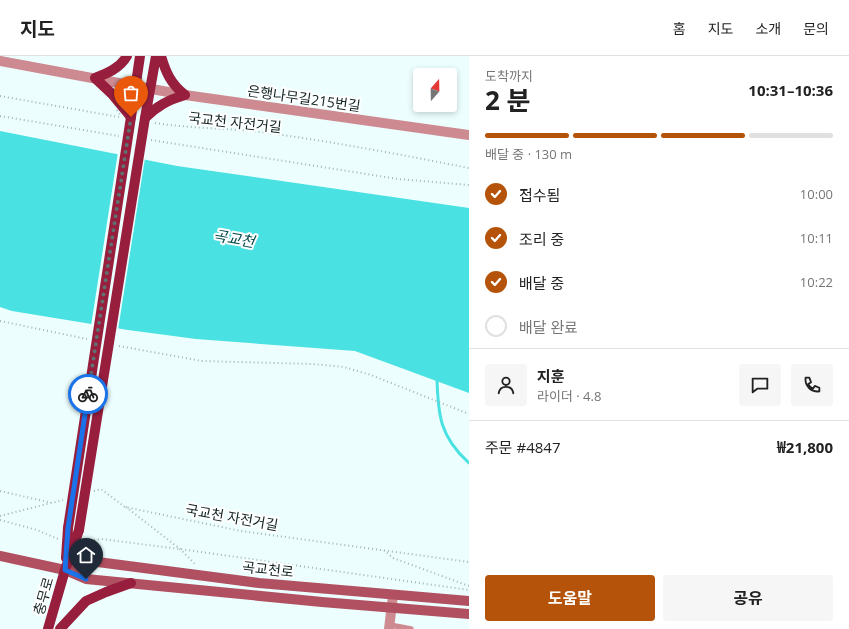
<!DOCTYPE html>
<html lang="ko">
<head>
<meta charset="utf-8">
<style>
  body { margin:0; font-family:"Open Sans","Noto Sans KR",sans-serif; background:#f6f6f6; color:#222; height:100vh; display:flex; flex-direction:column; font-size:15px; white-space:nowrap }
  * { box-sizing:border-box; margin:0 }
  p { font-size:13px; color:#767676 }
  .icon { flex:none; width:22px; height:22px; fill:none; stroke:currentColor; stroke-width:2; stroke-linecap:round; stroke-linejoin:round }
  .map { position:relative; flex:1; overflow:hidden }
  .sheet { display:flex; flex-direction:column; background:#fff; width:380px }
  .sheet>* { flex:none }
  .needle { width:26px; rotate:20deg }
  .buttons { position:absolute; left:413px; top:12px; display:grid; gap:8px }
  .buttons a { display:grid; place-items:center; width:44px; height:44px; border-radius:4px; background:#fff; box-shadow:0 2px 6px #0003; font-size:20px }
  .pin { position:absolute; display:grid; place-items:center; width:34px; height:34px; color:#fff; margin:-41px -17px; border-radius:50% 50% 50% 0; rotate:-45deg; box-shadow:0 0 4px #0007 }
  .pin .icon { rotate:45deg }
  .courier { position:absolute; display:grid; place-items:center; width:40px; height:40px; margin:-20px; border:3px solid #1a73e8; border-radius:50%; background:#fff; color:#222; box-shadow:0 1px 5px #0007 }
  .headline em { font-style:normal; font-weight:700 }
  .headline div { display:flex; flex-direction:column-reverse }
  .headline { display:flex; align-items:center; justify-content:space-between; height:68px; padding:0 16px }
  h1 { font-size:26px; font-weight:700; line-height:30px }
  .bar { display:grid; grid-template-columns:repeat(4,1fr); gap:6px 4px; align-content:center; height:48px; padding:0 16px }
  .bar i { height:5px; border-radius:3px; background:#e0e0e0 }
  .bar .selected { background:#b45309 }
  .bar p { grid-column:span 4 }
  .line { display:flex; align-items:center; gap:10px; padding:0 16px; border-top:1px solid #e0e0e0 }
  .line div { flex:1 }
  .round { display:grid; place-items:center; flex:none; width:42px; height:42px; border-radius:4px; background:#f6f6f6 }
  ol { padding:0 16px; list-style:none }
  li { display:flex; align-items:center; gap:12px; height:44px }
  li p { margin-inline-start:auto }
  li .icon { padding:4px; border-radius:50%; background:#b45309; color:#fff; stroke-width:4 }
  li:last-child { color:#767676 }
  li i { width:22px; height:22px; border:2px solid #e0e0e0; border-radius:50% }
  .button { display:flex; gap:8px; margin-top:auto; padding:8px 16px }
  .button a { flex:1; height:46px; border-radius:4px; background:#b45309; color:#fff; font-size:16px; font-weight:700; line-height:46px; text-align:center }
  .button a+a { background:#f6f6f6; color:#222 }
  header { display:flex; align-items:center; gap:24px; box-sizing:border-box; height:56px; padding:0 20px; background:#fff; border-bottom:1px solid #e0e0e0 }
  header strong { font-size:19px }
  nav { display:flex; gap:22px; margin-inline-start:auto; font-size:14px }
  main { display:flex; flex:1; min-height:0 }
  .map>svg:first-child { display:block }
</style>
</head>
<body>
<header>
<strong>지도</strong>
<nav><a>홈</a><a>지도</a><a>소개</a><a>문의</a></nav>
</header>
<main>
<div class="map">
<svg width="469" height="573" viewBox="0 0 469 573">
  <rect width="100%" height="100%" fill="#edfefe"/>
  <path fill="#49e1e1" d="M 0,75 L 177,110 L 469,152 L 469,337 L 355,295 L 196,283 L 128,274 L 12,255 L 0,251 Z"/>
  <path fill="#edfefe" d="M 118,96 L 145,102 L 118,274 L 91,270 Z"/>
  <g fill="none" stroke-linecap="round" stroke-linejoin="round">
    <path stroke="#49e1e1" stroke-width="3" d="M 437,323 C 438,359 440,381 469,407"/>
    <path stroke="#a3b4b4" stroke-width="2" stroke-dasharray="1 3" stroke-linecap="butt" d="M 0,40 L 119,61
      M 0,60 L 119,80
      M 155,67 C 187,72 220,72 252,75 C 325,84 397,98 469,112
      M 151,84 L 398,123 L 469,129
      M 0,265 L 87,283
      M 119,290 L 202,305 L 313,308 L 344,311 L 371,319 L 469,358
      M 0,435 L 52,447 L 63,444
      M 94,435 L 101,433 L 125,451 L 241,475 L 469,506
      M 126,451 L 180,493 L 196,509
      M 0,460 L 51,447
      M 0,464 L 37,474 L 58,483
      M 86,485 L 101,483 L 180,493 L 469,534
      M 384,494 L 393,502 L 469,530"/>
    <path stroke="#cd8a91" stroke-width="5.5" d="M 390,569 L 411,573"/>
    <path stroke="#cd8a91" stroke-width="10" d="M 135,30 L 185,39 L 469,79
      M 389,573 L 393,539"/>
    <path stroke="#cd8a91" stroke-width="10" d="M 0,5 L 135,30"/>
    <path stroke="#b05060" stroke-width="10" d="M 0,500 L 65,514 L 86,523 L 322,546 L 469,558
      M 65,514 L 90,505 L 259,527 L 469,545"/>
    <path stroke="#981e3e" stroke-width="10" d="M 127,0 C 120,12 108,17 95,22 L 112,38 L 131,61
      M 161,0 C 166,17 171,28 185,39
      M 131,61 L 140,0
      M 145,62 L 156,0
      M 145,62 C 157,50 168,44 185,39
      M 66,502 L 68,472
      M 48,573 L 65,514 L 79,474
      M 60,573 L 86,545 L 106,536 L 131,527"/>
    <path stroke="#a3b4b4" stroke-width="2" stroke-dasharray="1 3" stroke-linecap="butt" d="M 117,54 L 121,60"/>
    <path stroke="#981e3e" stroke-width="10" d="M 68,472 L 131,61
      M 79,474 L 145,62"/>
  </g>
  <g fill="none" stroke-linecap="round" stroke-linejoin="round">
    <path stroke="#5f7070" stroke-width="4" stroke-dasharray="0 7.2" d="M 88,338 L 131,61"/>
    <path stroke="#1a73e8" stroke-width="5" d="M 86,523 L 65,514 L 68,472 L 88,338"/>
  </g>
  <g text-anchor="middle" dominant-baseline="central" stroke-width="4" stroke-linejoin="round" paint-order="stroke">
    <g font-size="14" fill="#122323" stroke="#fff">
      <text transform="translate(304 42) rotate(8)">은행나무길215번길</text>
      <text transform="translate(235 66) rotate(6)">국교천 자전거길</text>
      <text transform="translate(232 461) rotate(10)">국교천 자전거길</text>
      <text transform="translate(268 513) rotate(6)">곡교천로</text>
      <text transform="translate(43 540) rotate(-74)">충무로</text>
    </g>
    <g font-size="15" font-style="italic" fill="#074c4c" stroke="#fff">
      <text transform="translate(234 182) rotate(10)">곡교천</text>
    </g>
  </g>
</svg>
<div class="buttons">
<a><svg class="needle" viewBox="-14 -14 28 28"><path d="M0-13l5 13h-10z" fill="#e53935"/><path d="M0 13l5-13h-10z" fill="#767676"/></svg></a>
</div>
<div class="pin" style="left:131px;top:61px;background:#ea580c"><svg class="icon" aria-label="bag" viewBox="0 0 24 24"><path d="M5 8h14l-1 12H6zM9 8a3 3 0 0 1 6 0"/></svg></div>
<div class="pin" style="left:86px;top:523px;background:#1f2937"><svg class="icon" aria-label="home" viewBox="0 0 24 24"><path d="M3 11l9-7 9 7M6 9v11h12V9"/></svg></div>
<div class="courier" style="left:88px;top:338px"><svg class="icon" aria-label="bike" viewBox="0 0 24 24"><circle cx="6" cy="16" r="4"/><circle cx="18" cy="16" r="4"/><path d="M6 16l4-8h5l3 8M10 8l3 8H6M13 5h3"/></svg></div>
</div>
<section class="sheet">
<div class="headline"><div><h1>2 분</h1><p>도착까지</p></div><em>10:31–10:36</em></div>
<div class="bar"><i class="selected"></i><i class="selected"></i><i class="selected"></i><i></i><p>배달 중 · 130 m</p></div>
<ol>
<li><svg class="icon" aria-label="check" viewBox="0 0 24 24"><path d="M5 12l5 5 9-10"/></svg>접수됨<p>10:00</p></li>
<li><svg class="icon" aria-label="check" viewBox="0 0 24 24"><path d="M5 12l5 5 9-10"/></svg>조리 중<p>10:11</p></li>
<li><svg class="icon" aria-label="check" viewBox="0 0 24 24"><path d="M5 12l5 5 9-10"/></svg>배달 중<p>10:22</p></li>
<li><i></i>배달 완료</li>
</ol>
<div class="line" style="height:72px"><a class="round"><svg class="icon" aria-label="person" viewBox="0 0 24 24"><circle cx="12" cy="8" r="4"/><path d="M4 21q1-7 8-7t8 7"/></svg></a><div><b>지훈</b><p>라이더 · 4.8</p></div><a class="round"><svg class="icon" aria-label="chat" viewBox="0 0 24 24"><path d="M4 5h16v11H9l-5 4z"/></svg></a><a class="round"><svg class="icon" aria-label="phone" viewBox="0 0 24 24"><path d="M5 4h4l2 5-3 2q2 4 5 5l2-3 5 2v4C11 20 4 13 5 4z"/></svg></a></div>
<div class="line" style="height:52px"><div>주문 #4847</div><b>₩21,800</b></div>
<div class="button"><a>도움말</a><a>공유</a></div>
</section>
</main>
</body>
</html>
